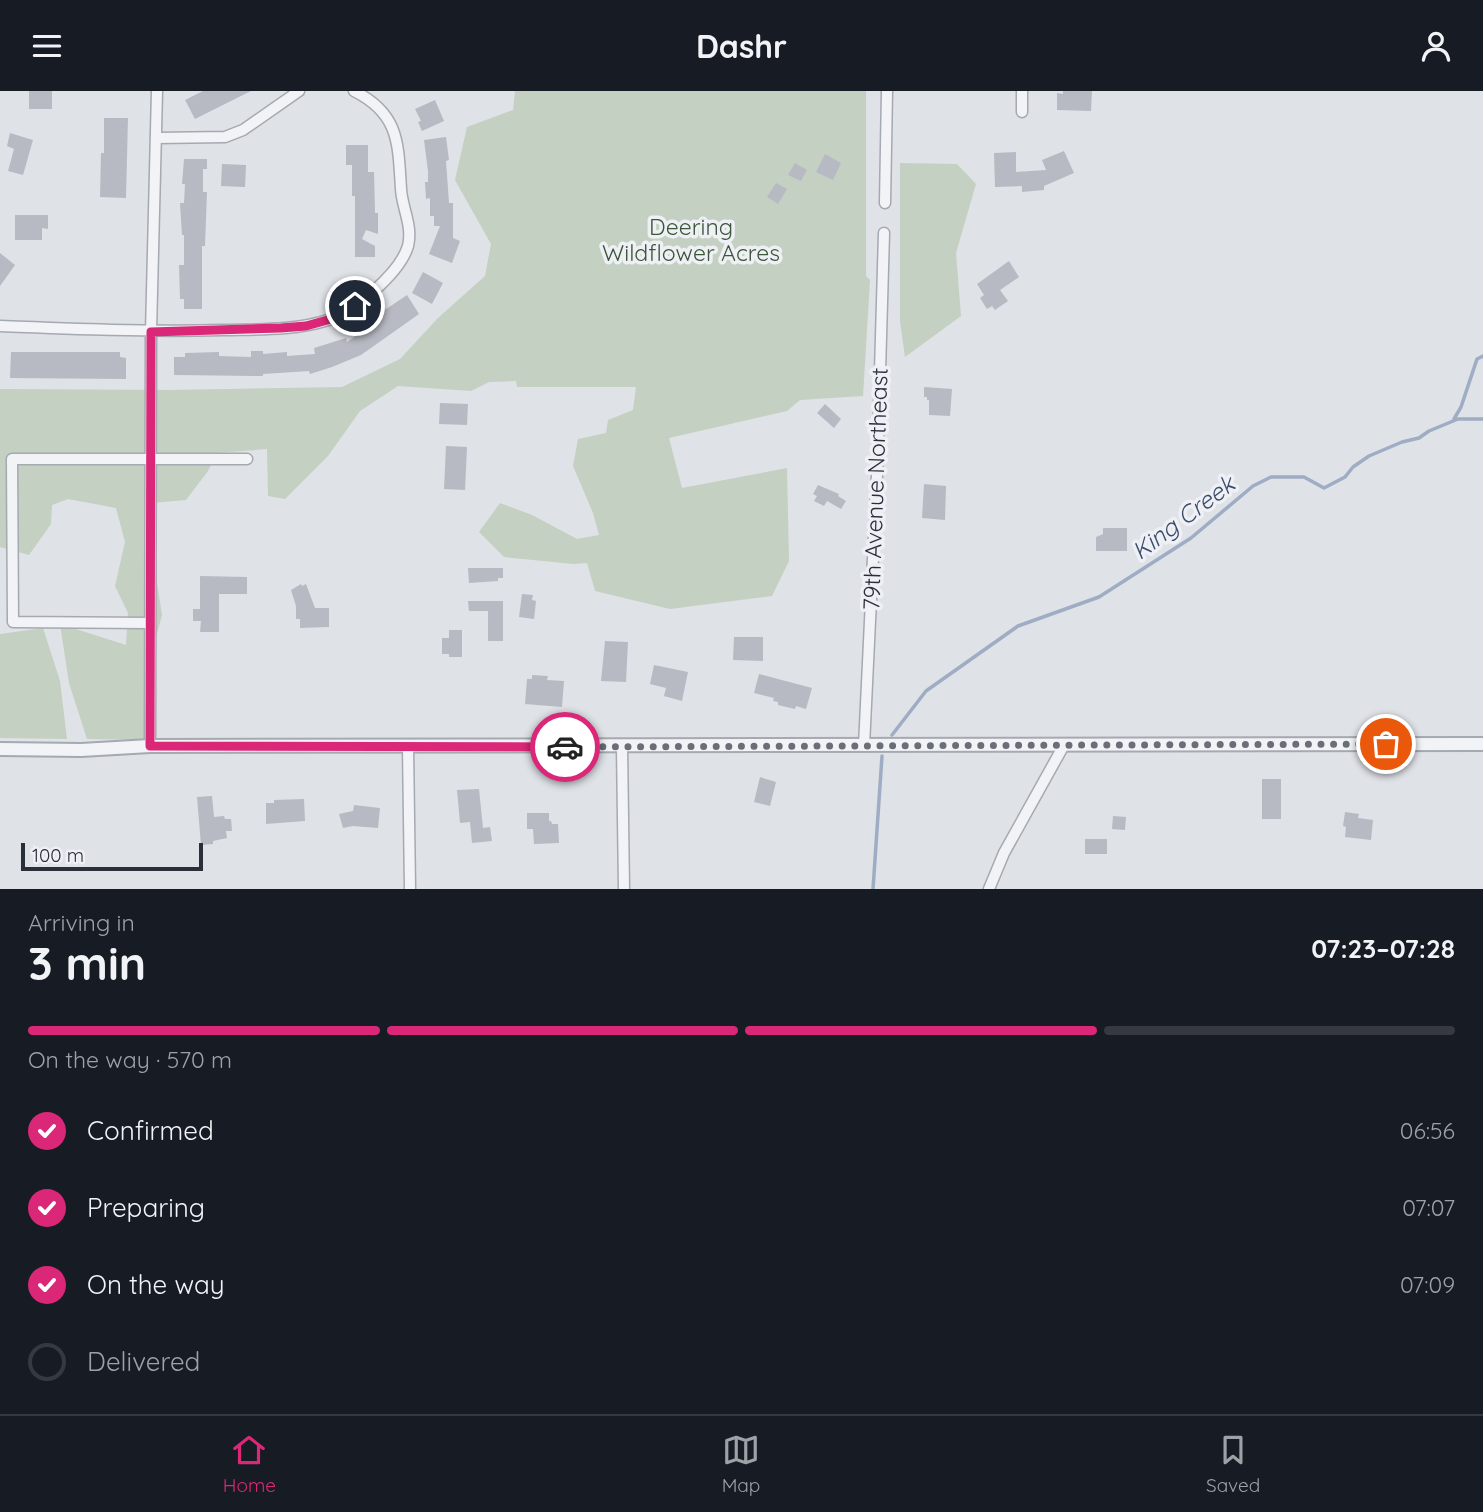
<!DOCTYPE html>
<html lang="en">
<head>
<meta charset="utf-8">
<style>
  body { margin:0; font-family:Quicksand,sans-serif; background:#20242c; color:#f1f3f6; height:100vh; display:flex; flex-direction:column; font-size:26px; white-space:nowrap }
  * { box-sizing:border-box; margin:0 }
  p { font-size:23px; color:#9ea1a6 }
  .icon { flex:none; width:38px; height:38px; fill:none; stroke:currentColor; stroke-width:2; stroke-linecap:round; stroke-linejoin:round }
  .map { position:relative; height:798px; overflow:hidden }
  .panel { display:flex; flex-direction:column; background:#171b24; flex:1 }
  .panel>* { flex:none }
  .scale { position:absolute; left:21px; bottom:18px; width:182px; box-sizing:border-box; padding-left:7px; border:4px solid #2a2f3c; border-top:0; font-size:19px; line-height:24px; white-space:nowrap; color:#2a2f3c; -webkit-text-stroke:5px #eef0f5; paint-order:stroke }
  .pin { position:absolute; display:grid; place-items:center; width:60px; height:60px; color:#fff; margin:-30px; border:4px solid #fff; border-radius:50%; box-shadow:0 2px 7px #0007 }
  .courier { position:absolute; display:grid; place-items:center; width:70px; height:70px; margin:-35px; border:5px solid #db2777; border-radius:50%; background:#fff; color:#222; box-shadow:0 2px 9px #0007 }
  .overview em { font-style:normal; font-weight:700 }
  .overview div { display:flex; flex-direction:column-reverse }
  .overview { display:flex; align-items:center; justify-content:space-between; height:119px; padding:0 28px }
  h1 { font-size:46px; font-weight:700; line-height:52px }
  .bar { display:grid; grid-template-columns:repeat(4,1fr); gap:10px 7px; align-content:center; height:84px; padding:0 28px }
  .bar i { height:9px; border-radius:5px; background:#363941 }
  .bar .on { background:#db2777 }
  .bar p { grid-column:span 4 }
  ol { padding:0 28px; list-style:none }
  li { display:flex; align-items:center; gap:21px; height:77px }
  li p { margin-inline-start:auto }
  li .icon { padding:7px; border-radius:50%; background:#db2777; color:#fff; stroke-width:4 }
  li:last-child { color:#9ea1a6 }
  li i { width:38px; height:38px; border:4px solid #363941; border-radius:50% }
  header { display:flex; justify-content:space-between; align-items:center; height:91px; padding:0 28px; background:#171b24; font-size:32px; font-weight:700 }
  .dock { display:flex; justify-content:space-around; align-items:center; height:98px; border-top:2px solid #363941; background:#171b24; font-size:19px; color:#9ea1a6 }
  .dock a { display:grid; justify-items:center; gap:4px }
  .dock .on { color:#db2777 }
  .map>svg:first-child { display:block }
</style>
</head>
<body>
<header><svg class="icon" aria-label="menu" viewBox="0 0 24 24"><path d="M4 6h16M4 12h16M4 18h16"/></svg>Dashr<svg class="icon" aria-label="person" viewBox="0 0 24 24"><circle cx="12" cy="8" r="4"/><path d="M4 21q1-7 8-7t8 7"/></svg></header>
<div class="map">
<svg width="1483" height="798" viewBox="0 0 1483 798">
  <rect width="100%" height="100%" fill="#dfe2e7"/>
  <path fill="#c4d0c1" d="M 515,0 L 866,0 L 866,185 L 870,189 L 863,305 L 800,309 L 787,320 L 669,347 L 682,397 L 787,377 L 789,470 L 772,505 L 670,518 L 595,500 L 587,472 L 573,473 L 504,466 L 479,441 L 500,412 L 532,424 L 577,448 L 599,444 L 593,422 L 573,375 L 578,348 L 606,342 L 608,329 L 633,319 L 636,296 L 517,296 L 516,290 L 489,291 L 471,300 L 398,295 L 360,320 L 328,365 L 285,408 L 268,405 L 267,358 L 217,362 L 208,380 L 186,409 L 151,412 L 157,492 L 162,524 L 152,561 L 153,649 L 87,648 L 69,592 L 60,533 L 126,554 L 128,522 L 115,495 L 125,451 L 116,417 L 68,408 L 52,414 L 51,433 L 29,464 L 0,456 L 0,298 L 168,299 L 342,296 L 400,268 L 438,227 L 485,185 L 491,153 L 455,89 L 467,36 L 513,19 Z
    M 900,72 L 957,73 L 976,93 L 956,162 L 961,225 L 905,266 L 900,230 Z
    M 43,537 L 60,590 L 67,648 L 0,647 L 0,543 Z"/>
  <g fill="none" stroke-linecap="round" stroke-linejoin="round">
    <path stroke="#9eadc3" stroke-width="3.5" d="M 1454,328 L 1461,316 L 1477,268 L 1483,265
      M 892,644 L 926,600 L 1018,535 L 1099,506 L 1191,447 L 1253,395 L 1271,386 L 1304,386 L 1324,397 L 1345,386 L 1353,376 L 1369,365 L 1402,351 L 1419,347 L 1429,340 L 1458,328 L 1483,328
      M 873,798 L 882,665"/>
  </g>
  <path fill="#b7bac3" d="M 29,0 L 52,0 L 52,18 L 29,18 Z
    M 203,0 L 251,0 L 195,28 L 185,9 Z
    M 1063,0 L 1092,0 L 1091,20 L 1057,19 L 1057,2 L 1063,3 Z
    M 435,9 L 444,30 L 422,40 L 418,31 L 421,30 L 415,18 Z
    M 104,27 L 128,27 L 126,107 L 100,106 L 101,62 L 104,62 Z
    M 10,42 L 33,49 L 23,84 L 8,80 L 14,58 L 7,55 Z
    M 446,46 L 449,69 L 446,70 L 449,112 L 453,112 L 453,147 L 460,150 L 452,172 L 429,163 L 440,135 L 434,135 L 434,125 L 430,125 L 430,107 L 426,108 L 425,91 L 428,91 L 428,80 L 424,49 Z
    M 346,54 L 368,54 L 368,81 L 374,81 L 375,122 L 378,122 L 378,143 L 366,139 L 362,148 L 375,155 L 375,166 L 355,166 L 355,105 L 352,105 L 352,74 L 346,74 Z
    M 1064,60 L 1074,82 L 1044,95 L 1044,99 L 1022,101 L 1022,95 L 995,96 L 994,62 L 1016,61 L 1016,81 L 1046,79 L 1042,69 Z
    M 825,63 L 841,72 L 833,89 L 816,81 Z
    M 184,68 L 207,68 L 207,78 L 203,78 L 203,101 L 207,101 L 205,155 L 202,155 L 202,218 L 184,218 L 184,208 L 180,208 L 179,174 L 184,174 L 184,144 L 182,144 L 180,112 L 184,112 L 185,93 L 182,93 Z
    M 795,72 L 807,79 L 801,90 L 788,84 Z
    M 222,73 L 246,74 L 245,96 L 221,95 Z
    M 776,92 L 787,98 L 778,113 L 767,106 Z
    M 15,124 L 48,124 L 48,138 L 42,137 L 42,149 L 15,149 Z
    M 0,162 L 15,174 L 0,195 Z
    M 1009,170 L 1019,186 L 1000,199 L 1008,210 L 995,219 L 992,215 L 987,218 L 980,207 L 984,204 L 977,193 Z
    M 423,181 L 443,192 L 432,213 L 412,202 Z
    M 407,204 L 419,223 L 361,264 L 332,276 L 310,283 L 309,280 L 263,283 L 263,285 L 174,284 L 174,266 L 185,266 L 185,262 L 219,261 L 219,265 L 251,266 L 251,260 L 263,260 L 263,263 L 287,261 L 287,265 L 315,263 L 314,257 L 346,247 L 347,251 L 373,233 L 370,229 Z
    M 11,261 L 120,261 L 120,266 L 126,267 L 126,288 L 10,287 Z
    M 924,296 L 952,298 L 950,325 L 929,324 L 929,309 L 927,309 L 927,306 L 924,306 Z
    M 440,312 L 468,313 L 467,334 L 439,333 Z
    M 825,313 L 841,328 L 834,337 L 817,322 Z
    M 446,355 L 467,356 L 465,399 L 444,398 Z
    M 924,393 L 946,395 L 945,429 L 922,427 Z
    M 818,394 L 839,403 L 838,405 L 846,410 L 841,418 L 827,410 L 824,415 L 814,410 L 817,405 L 813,403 Z
    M 1103,437 L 1127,437 L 1127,460 L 1096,460 L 1096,446 L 1103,443 Z
    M 468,477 L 503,477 L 503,487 L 498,487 L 498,490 L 469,492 Z
    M 200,485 L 247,486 L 247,503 L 219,503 L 219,541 L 200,541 L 201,530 L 193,530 L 193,518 L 200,518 Z
    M 301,493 L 302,495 L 306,493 L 315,517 L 329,517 L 329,536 L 300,537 L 300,528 L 296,528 L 296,515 L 291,499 Z
    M 522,503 L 533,504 L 532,509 L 536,510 L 534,528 L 519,526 Z
    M 468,510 L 503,510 L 503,550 L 488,550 L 488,520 L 469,520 Z
    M 449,539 L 462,539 L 462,566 L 449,566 L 449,563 L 442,563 L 442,547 L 449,547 Z
    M 734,546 L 763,546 L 763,570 L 733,569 Z
    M 605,550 L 628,551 L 626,591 L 601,590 Z
    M 654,574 L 688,581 L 682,610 L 664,605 L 666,597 L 650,593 Z
    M 759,583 L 812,597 L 806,618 L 796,615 L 795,618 L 778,614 L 778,611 L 773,610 L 774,607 L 754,602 Z
    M 532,584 L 548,585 L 547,589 L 564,590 L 562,616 L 525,613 L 527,588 L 532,588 Z
    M 760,686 L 776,691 L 770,715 L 754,711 Z
    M 1262,688 L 1281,688 L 1281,728 L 1262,728 Z
    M 479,698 L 483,737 L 490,736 L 492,750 L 472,752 L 470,731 L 460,732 L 457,699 Z
    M 212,705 L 214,726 L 224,725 L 225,728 L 231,728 L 232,740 L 226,740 L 227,747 L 213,750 L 213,753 L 201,754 L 197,706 Z
    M 304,708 L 305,730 L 266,733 L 266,712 L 274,712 L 274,709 Z
    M 354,714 L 380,717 L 378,737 L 353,735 L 343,737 L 339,723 L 353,720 Z
    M 1345,721 L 1359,723 L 1358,727 L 1373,729 L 1371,749 L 1345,746 L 1346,736 L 1343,735 Z
    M 527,722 L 549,722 L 549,730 L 551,730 L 552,733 L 558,733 L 559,752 L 534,753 L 533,738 L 527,738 Z
    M 1113,725 L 1126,726 L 1125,739 L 1112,738 Z
    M 1085,748 L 1107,748 L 1107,763 L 1085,763 Z"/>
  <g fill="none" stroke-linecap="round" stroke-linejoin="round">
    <g stroke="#a5a9b0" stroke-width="13">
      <path id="minor" d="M 1022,21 L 1022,0
        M 157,47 L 225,46 L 243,39 L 299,0
        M 885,112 L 887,0
        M 0,235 C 74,238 148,241 223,239 C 258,238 294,240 328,229 C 354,221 400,182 408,155 C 413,135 402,117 401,98 C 398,53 400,23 354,0
        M 150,532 L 13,531 L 12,368 L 247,368
        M 150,655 L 151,241 L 157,0
        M 864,655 L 877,384 L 884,142
        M 408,656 L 410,798
        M 622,656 L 624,798
        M 989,798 L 1004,762 L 1064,654"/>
    </g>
    <g stroke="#a5a9b0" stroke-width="16">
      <path id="tertiary" d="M 0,658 L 81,659 L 150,655 L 1483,653"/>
    </g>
    <use href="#minor" stroke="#f1f3f6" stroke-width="10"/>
    <use href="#tertiary" stroke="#f1f3f6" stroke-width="12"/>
  </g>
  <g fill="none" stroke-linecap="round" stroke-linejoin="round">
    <path stroke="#696e78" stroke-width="7" stroke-dasharray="0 12.6" d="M 565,656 L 1386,653"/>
    <path stroke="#db2777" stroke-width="9" d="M 355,215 L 331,228 L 306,235 L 281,237 L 151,241 L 150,655 L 565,656"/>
  </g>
  <g text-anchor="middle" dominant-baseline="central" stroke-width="7" stroke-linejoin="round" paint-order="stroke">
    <g font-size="23" fill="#3c5639" stroke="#eef0f5">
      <text x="691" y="135">Deering<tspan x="691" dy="26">Wildflower Acres</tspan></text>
    </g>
    <g font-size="23" fill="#2a2f3c" stroke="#eef0f5">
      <text transform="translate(875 398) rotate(-88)">79th Avenue Northeast</text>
    </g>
    <g font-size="24" font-style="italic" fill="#394b6b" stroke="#eef0f5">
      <text transform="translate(1183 426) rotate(-37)">King Creek</text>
    </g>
  </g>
</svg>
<div class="scale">100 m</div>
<div class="pin" style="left:1386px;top:653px;background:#ea580c"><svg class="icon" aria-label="bag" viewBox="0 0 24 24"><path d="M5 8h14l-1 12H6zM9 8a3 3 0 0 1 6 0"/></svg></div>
<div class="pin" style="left:355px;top:215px;background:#1f2937"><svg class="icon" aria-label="home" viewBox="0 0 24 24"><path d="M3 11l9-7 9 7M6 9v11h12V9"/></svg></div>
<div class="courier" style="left:565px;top:656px"><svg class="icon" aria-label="car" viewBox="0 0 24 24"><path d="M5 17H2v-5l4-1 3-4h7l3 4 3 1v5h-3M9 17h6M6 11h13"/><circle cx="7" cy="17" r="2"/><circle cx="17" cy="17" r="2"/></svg></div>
</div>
<section class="panel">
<div class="overview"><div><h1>3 min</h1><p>Arriving in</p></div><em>07:23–07:28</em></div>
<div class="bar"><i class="on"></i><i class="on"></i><i class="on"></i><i></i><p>On the way · 570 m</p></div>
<ol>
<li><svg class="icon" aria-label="check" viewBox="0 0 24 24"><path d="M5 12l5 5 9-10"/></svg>Confirmed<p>06:56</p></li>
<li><svg class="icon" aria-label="check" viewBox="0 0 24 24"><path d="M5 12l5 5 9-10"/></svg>Preparing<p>07:07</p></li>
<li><svg class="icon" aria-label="check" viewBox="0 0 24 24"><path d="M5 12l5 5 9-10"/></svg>On the way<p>07:09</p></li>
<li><i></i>Delivered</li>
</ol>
</section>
<nav class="dock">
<a class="on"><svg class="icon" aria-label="home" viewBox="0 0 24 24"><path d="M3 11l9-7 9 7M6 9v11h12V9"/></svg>Home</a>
<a><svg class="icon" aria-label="map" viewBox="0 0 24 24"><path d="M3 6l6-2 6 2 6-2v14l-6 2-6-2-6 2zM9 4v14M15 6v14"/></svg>Map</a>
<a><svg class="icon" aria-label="saved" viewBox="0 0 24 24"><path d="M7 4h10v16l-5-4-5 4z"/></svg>Saved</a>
</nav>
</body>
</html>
